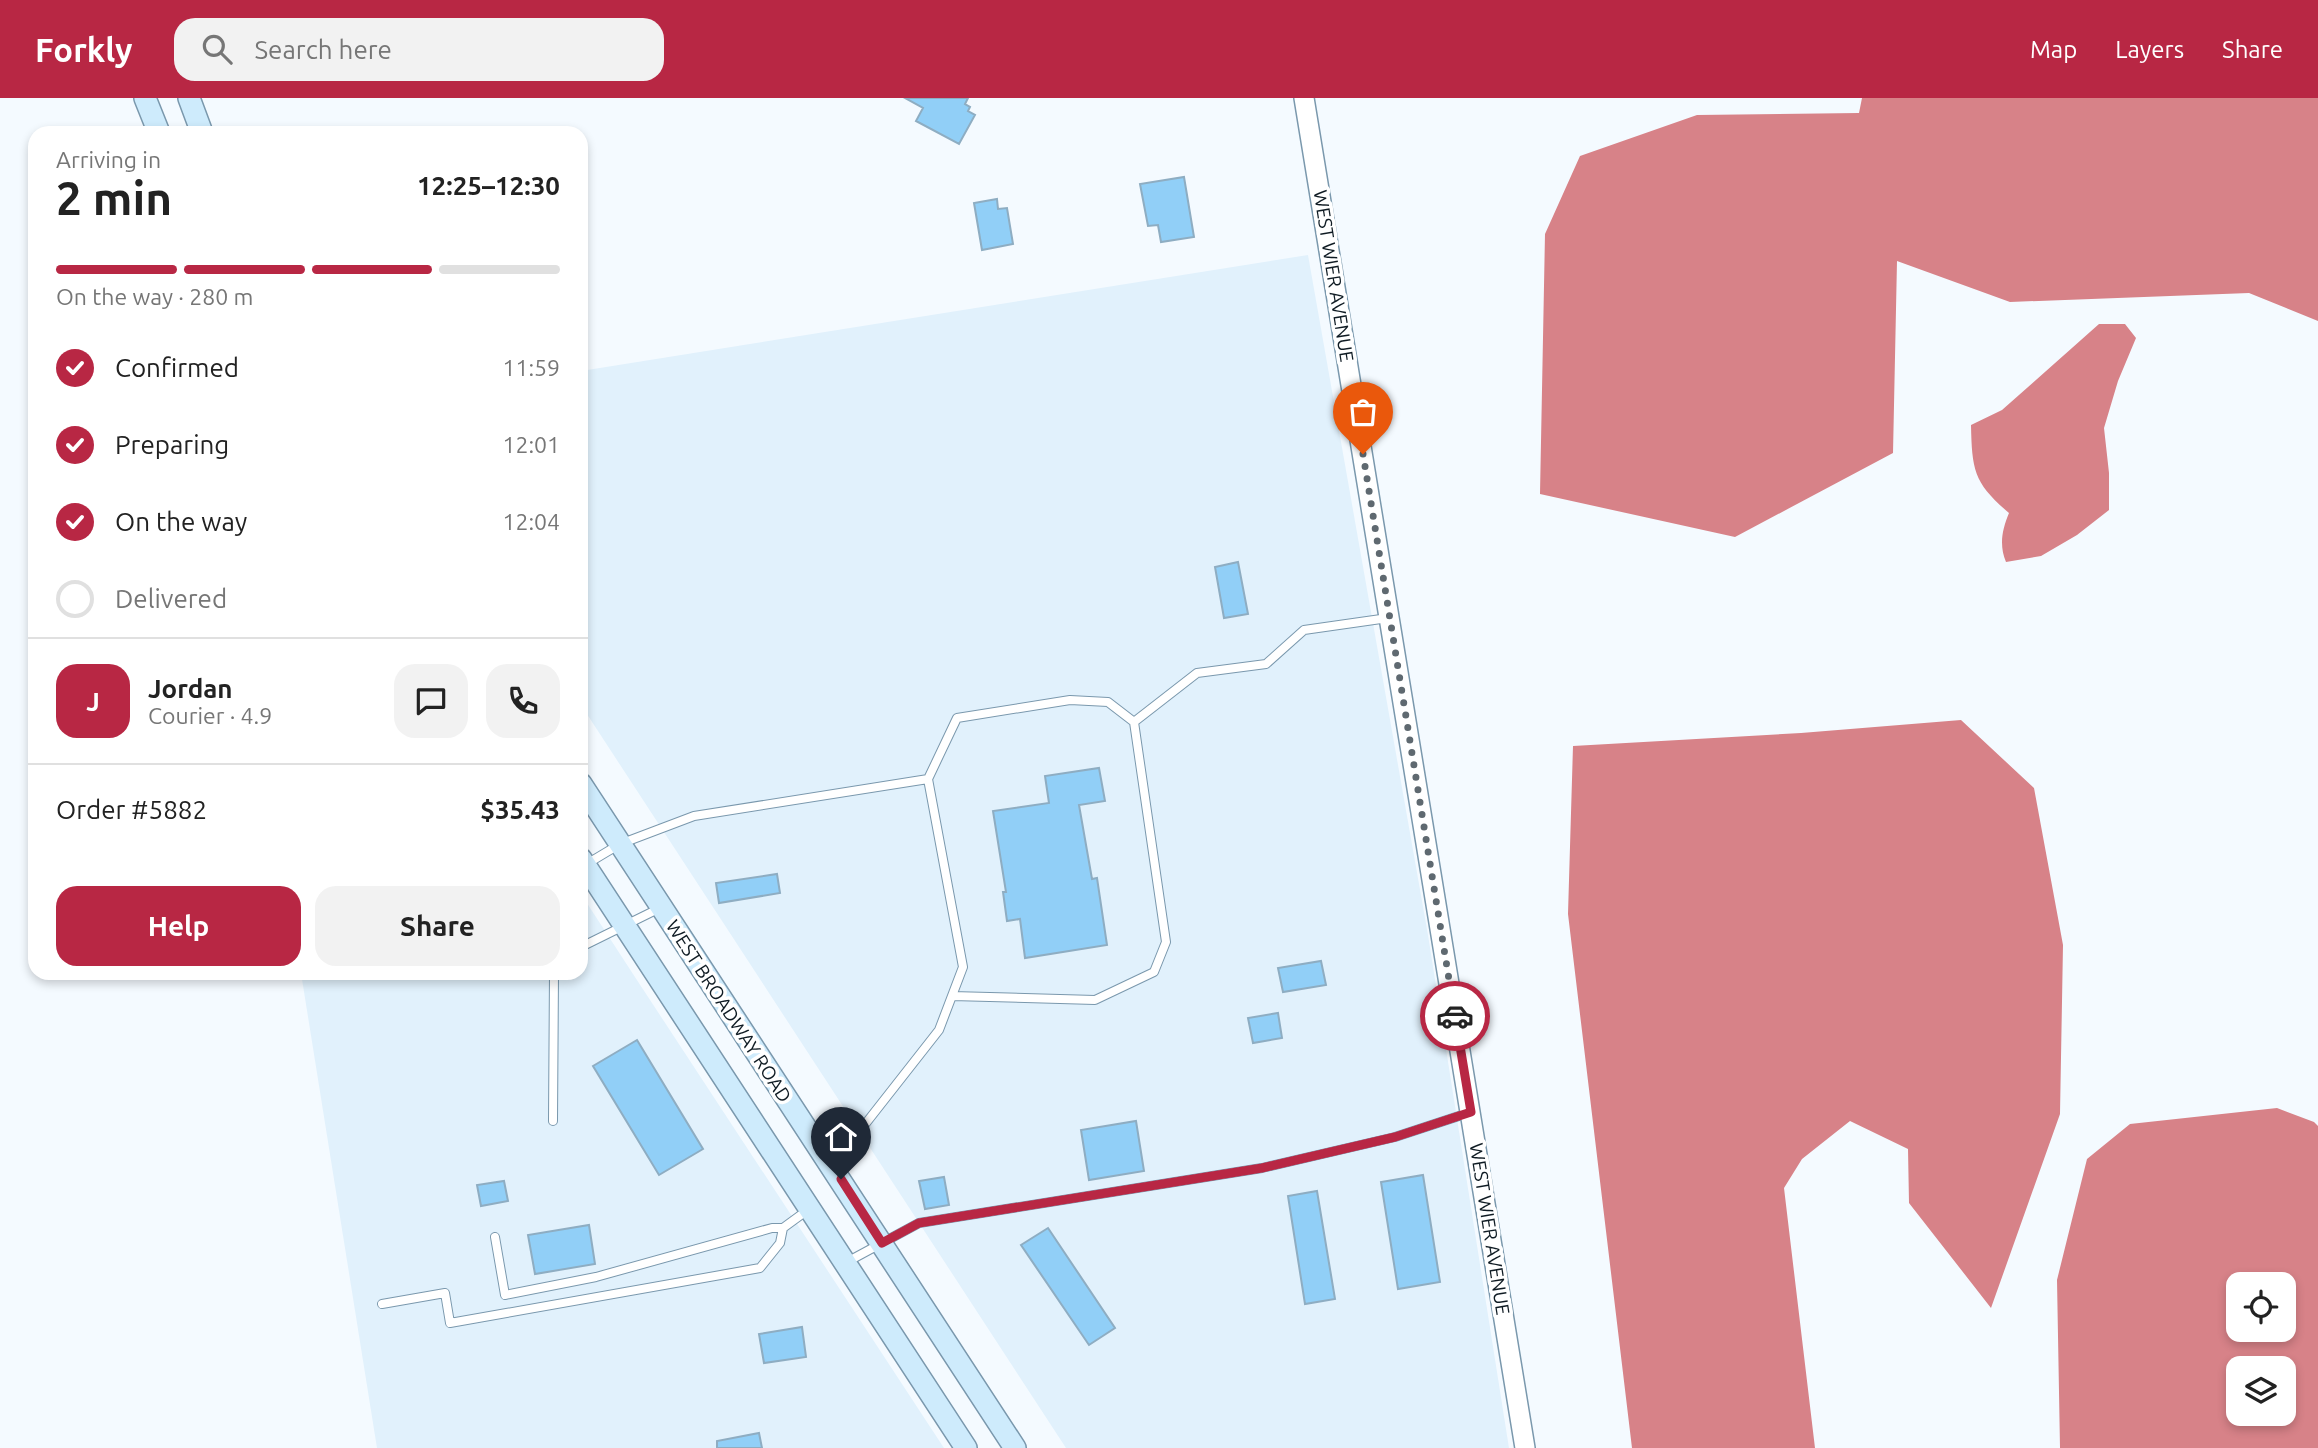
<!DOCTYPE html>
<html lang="en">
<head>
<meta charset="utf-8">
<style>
  body { margin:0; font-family:Ubuntu,sans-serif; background:#f2f2f2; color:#222; height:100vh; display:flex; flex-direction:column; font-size:26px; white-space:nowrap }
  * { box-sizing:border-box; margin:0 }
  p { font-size:23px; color:#767676 }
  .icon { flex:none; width:38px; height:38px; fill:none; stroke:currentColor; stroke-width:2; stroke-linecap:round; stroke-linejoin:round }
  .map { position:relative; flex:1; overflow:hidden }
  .drawer { position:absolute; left:28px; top:28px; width:560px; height:854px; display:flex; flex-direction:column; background:#fff; border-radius:21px; box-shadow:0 4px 10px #0003 }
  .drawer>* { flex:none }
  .fabs { position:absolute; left:2226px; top:1174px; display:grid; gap:14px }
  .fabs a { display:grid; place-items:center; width:70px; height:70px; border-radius:14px; background:#fff; box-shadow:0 4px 10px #0003; font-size:35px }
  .pin { position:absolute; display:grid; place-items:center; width:60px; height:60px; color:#fff; margin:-72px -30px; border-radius:50% 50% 50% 0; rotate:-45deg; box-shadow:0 0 7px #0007 }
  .pin .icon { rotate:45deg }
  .courier { position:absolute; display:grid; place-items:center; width:70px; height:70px; margin:-35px; border:5px solid #b82744; border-radius:50%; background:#fff; color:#222; box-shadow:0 2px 9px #0007 }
  .overview em { font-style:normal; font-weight:700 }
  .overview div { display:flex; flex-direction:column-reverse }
  .overview { display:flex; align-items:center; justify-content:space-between; height:119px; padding:0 28px }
  h1 { font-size:46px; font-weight:700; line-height:52px }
  .bar { display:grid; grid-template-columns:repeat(4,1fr); gap:10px 7px; align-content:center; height:84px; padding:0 28px }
  .bar i { height:9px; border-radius:5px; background:#e0e0e0 }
  .bar .active { background:#b82744 }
  .bar p { grid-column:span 4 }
  .line { display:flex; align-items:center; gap:18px; padding:0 28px; border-top:2px solid #e0e0e0 }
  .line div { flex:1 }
  .round { display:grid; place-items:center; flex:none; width:74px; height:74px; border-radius:21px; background:#f2f2f2 }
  ol { padding:0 28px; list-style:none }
  li { display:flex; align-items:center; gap:21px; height:77px }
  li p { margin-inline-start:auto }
  li .icon { padding:7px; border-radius:50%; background:#b82744; color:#fff; stroke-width:4 }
  li:last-child { color:#767676 }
  li i { width:38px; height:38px; border:4px solid #e0e0e0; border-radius:50% }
  .cta { display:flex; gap:14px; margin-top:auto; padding:14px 28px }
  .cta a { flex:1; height:80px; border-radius:21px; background:#b82744; color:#fff; font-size:28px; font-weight:700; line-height:80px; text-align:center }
  .cta a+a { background:#f2f2f2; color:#222 }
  header { display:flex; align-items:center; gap:42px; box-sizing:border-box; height:98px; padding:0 35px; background:#b82744; color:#fff }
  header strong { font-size:33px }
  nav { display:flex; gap:38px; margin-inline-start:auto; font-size:24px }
  .search { width:490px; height:63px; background:#f2f2f2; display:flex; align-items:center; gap:18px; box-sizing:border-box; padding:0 24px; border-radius:21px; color:#767676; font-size:26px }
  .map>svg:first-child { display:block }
</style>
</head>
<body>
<header>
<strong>Forkly</strong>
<div class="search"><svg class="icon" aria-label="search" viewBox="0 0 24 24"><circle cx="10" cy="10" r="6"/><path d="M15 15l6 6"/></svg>Search here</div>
<nav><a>Map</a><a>Layers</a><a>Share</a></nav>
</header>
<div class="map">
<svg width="2318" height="1350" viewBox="0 0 2318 1350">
  <rect width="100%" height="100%" fill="#f4faff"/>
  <path fill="#e1f1fc" d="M 1308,157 L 1428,837 L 1509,1350 L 1066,1350 L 581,607 L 581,273 Z
    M 581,796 L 633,876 L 944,1350 L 377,1350 L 301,875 L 581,875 Z"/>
  <path fill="#d78288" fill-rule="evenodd" d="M 1862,0 L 2318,0 L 2318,223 L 2249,195 L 2010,204 L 1897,163 L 1893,355 L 1735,439 L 1540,396 L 1545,136 L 1580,58 L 1697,17 L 1859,15 Z
    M 2099,226 L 2125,226 L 2136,240 L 2118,283 L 2104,330 L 2109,375 L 2109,412 L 2077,437 L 2041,458 L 2006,464 C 1999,447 2002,432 2009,415 C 1974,385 1972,373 1971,327 L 2002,312 Z
    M 1961,622 L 2034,690 L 2063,847 L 2060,1016 L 1991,1210 L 1909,1105 L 1908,1051 L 1850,1023 L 1802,1061 L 1784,1090 L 1815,1350 L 1632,1350 L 1568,816 L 1573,648 L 1801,635 Z
    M 2277,1010 L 2314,1024 L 2318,1028 L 2318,1350 L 2060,1350 L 2057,1182 L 2087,1061 L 2130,1026 ZM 2284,1186 L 2284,1232 L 2238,1232 L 2238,1186 ZM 2284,1270 L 2284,1316 L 2238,1316 L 2238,1270 Z"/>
  <path fill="#91cff7" stroke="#8eadc2" stroke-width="2" d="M 905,0 L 968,0 L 965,6 L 970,9 L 968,13 L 975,17 L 959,46 L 916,23 L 923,10 Z
    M 1184,79 L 1194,139 L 1161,144 L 1158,127 L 1148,128 L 1140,86 Z
    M 997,101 L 998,111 L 1007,110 L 1013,146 L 982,152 L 974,105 Z
    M 1238,464 L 1248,516 L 1224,520 L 1215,469 Z
    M 1099,670 L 1105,703 L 1079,707 L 1092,781 L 1097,780 L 1107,847 L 1025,860 L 1020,821 L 1007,823 L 1003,794 L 1006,794 L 993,713 L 1049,705 L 1045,678 Z
    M 777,776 L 780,795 L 719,805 L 716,785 Z
    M 1321,863 L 1326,887 L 1283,894 L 1278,870 Z
    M 1278,915 L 1282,940 L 1253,945 L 1248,920 Z
    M 637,942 L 703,1051 L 659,1077 L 593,968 Z
    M 1136,1023 L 1144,1073 L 1089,1082 L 1081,1032 Z
    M 1423,1077 L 1440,1184 L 1398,1191 L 1381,1084 Z
    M 944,1079 L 949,1107 L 925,1111 L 919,1083 Z
    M 504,1083 L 508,1103 L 481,1108 L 477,1087 Z
    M 1317,1093 L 1335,1201 L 1305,1206 L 1288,1098 Z
    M 589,1127 L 595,1166 L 535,1176 L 528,1137 Z
    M 1048,1130 L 1115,1230 L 1089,1247 L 1021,1147 Z
    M 802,1229 L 806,1259 L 764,1265 L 759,1236 Z
    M 759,1335 L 762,1350 L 717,1350 L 717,1343 Z"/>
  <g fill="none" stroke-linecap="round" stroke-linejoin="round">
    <g stroke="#7a98ad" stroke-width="10">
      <path id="service" d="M 1134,624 L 1197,575 L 1266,566 L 1304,532 L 1388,520
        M 585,767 L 620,746 L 694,718 L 928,681
        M 581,849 L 660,810
        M 553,1023 L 554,875
        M 827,1060 L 859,1034 L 939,932 L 963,869 L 928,681 L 957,620 L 1070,602 L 1108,604 L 1134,624 L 1166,844 L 1154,874 L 1095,902 L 952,898
        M 495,1139 L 505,1197 L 596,1179 L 772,1130 L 783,1130
        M 845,1165 L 919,1125 L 1262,1070 L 1395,1039 L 1468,1015
        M 382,1206 L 445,1195 L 450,1225 L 760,1170 L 780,1145 L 783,1130 L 809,1111"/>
    </g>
    <g stroke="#7a98ad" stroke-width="22">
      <path id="tertiary" d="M 1304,0 L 1525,1350"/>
    </g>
    <g stroke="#7a98ad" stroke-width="24">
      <path id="secondary" d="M 145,0 L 159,35
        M 189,0 L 202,35
        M 581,686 L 1015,1350
        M 581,761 L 966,1350"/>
    </g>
    <use href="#service" stroke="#fff" stroke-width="8"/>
    <use href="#tertiary" stroke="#fff" stroke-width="19"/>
    <use href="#secondary" stroke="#ceebfc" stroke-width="21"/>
  </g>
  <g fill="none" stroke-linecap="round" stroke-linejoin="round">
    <path stroke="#5f6970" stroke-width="7" stroke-dasharray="0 12.6" d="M 1363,356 L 1455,918"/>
    <path stroke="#b82744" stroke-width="9" d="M 841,1081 L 882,1145 L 919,1125 L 1262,1070 L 1395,1039 L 1471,1014 L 1455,918"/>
  </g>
  <g text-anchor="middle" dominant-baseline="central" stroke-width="7" stroke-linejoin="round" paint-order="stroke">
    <g font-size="19" fill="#0f1b23" stroke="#fff">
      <text transform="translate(1334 178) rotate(81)">WEST WIER AVENUE</text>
      <text transform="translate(729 913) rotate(57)">WEST BROADWAY ROAD</text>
      <text transform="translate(1490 1131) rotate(81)">WEST WIER AVENUE</text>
    </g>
  </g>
</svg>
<div class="fabs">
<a><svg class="icon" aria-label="locate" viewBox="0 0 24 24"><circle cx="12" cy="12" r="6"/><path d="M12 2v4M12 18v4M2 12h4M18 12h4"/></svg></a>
<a><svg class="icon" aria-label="layers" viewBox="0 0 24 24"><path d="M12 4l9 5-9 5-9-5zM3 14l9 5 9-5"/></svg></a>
</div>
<div class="pin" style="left:1363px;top:356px;background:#ea580c"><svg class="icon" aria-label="bag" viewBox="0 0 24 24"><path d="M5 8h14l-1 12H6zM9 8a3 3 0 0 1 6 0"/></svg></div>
<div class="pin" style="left:841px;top:1081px;background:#1f2937"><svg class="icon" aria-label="home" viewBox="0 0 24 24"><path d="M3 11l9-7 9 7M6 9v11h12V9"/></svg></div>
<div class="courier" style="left:1455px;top:918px"><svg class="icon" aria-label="car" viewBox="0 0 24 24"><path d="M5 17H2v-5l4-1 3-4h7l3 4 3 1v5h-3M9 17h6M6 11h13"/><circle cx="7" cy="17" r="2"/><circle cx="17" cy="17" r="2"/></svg></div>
<section class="drawer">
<div class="overview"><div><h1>2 min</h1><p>Arriving in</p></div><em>12:25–12:30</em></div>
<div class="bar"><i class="active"></i><i class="active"></i><i class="active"></i><i></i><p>On the way · 280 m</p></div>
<ol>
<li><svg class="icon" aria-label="check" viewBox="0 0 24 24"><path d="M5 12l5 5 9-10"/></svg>Confirmed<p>11:59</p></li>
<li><svg class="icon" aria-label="check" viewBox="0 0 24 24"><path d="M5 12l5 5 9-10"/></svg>Preparing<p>12:01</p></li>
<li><svg class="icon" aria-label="check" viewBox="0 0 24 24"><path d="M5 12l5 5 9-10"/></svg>On the way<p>12:04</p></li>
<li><i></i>Delivered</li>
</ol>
<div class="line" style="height:126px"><b class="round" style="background:#b82744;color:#fff">J</b><div><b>Jordan</b><p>Courier · 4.9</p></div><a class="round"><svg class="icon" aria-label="chat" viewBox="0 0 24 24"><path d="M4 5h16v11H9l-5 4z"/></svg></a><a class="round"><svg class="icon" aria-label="phone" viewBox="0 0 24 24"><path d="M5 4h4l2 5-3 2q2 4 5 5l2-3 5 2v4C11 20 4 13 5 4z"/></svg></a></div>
<div class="line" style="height:91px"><div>Order #5882</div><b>$35.43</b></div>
<div class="cta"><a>Help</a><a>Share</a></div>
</section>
</div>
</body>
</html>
